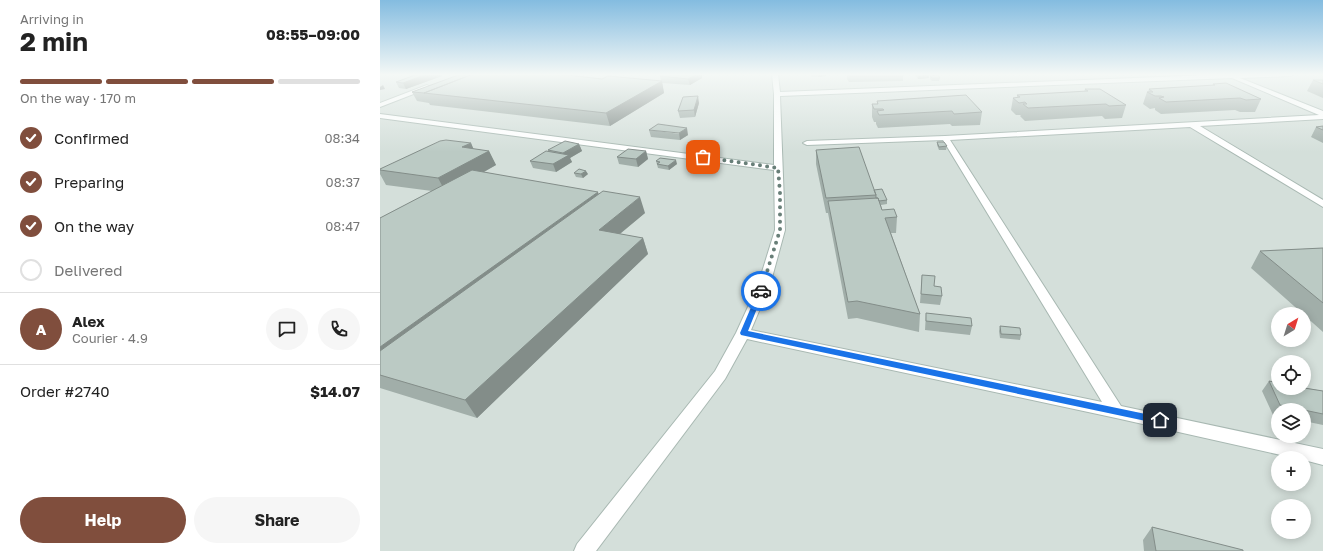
<!DOCTYPE html>
<html lang="en">
<head>
<meta charset="utf-8">
<style>
  body { margin:0; font-family:"Golos Text",sans-serif; background:#f6f6f6; color:#222; height:100vh; display:flex; flex-direction:column; font-size:15px; white-space:nowrap }
  * { box-sizing:border-box; margin:0 }
  p { font-size:13px; color:#767676 }
  .icon { flex:none; width:22px; height:22px; fill:none; stroke:currentColor; stroke-width:2; stroke-linecap:round; stroke-linejoin:round }
  .map { position:relative; flex:1; overflow:hidden }
  .details { display:flex; flex-direction:column; background:#fff; width:380px }
  .details>* { flex:none }
  .needle { width:26px; rotate:38deg }
  .controls { position:absolute; left:891px; top:307px; display:grid; gap:8px }
  .controls a { display:grid; place-items:center; width:40px; height:40px; border-radius:50%; background:#fff; box-shadow:0 2px 10px #0003; font-size:20px }
  .pin { position:absolute; display:grid; place-items:center; width:34px; height:34px; color:#fff; margin:-17px; border-radius:8px; box-shadow:0 2px 6px #0006 }
  .courier { position:absolute; display:grid; place-items:center; width:40px; height:40px; margin:-20px; border:3px solid #1a73e8; border-radius:50%; background:#fff; color:#222; box-shadow:0 1px 5px #0007 }
  .head em { font-style:normal; font-weight:700 }
  .head div { display:flex; flex-direction:column-reverse }
  .head { display:flex; align-items:center; justify-content:space-between; height:68px; padding:0 20px }
  h1 { font-size:26px; font-weight:700; line-height:30px }
  .bar { display:grid; grid-template-columns:repeat(4,1fr); gap:6px 4px; align-content:center; height:48px; padding:0 20px }
  .bar i { height:5px; border-radius:3px; background:#e0e0e0 }
  .bar .active { background:#804e3d }
  .bar p { grid-column:span 4 }
  .line { display:flex; align-items:center; gap:10px; padding:0 20px; border-top:1px solid #e0e0e0 }
  .line div { flex:1 }
  .round { display:grid; place-items:center; flex:none; width:42px; height:42px; border-radius:21px; background:#f6f6f6 }
  ol { padding:0 20px; list-style:none }
  li { display:flex; align-items:center; gap:12px; height:44px }
  li p { margin-inline-start:auto }
  li .icon { padding:4px; border-radius:50%; background:#804e3d; color:#fff; stroke-width:4 }
  li:last-child { color:#767676 }
  li i { width:22px; height:22px; border:2px solid #e0e0e0; border-radius:50% }
  .action { display:flex; gap:8px; margin-top:auto; padding:8px 20px }
  .action a { flex:1; height:46px; border-radius:24px; background:#804e3d; color:#fff; font-size:16px; font-weight:700; line-height:46px; text-align:center }
  .action a+a { background:#f6f6f6; color:#222 }
  main { display:flex; flex:1; min-height:0 }
  .map>svg:first-child { display:block }
</style>
</head>
<body>
<main>
<section class="details">
<div class="head"><div><h1>2 min</h1><p>Arriving in</p></div><em>08:55–09:00</em></div>
<div class="bar"><i class="active"></i><i class="active"></i><i class="active"></i><i></i><p>On the way · 170 m</p></div>
<ol>
<li><svg class="icon" aria-label="check" viewBox="0 0 24 24"><path d="M5 12l5 5 9-10"/></svg>Confirmed<p>08:34</p></li>
<li><svg class="icon" aria-label="check" viewBox="0 0 24 24"><path d="M5 12l5 5 9-10"/></svg>Preparing<p>08:37</p></li>
<li><svg class="icon" aria-label="check" viewBox="0 0 24 24"><path d="M5 12l5 5 9-10"/></svg>On the way<p>08:47</p></li>
<li><i></i>Delivered</li>
</ol>
<div class="line" style="height:72px"><b class="round" style="background:#804e3d;color:#fff">A</b><div><b>Alex</b><p>Courier · 4.9</p></div><a class="round"><svg class="icon" aria-label="chat" viewBox="0 0 24 24"><path d="M4 5h16v11H9l-5 4z"/></svg></a><a class="round"><svg class="icon" aria-label="phone" viewBox="0 0 24 24"><path d="M5 4h4l2 5-3 2q2 4 5 5l2-3 5 2v4C11 20 4 13 5 4z"/></svg></a></div>
<div class="line" style="height:52px"><div>Order #2740</div><b>$14.07</b></div>
<div class="action"><a>Help</a><a>Share</a></div>
</section>
<div class="map">
<svg width="943" height="551" viewBox="0 0 943 551">
  <rect width="100%" height="100%" fill="#e6efeb"/>
  <path fill="#d4dfda" fill-rule="evenodd" d="M 0,74 L 943,74 L 943,551 L 0,551 ZM 898,314 L 924,314 L 924,340 L 898,340 ZM 898,362 L 924,362 L 924,388 L 898,388 ZM 898,410 L 924,410 L 924,436 L 898,436 ZM 898,458 L 924,458 L 924,484 L 898,484 ZM 898,506 L 924,506 L 924,532 L 898,532 Z"/>
  <g fill="none" stroke-linecap="round" stroke-linejoin="round">
    <g stroke="#a8b8b2" stroke-width="2">
      <path id="minor" d="M 392,74 L 398,74 L 400,92 L 854,74 L 914,74 L 911,76 L 860,78 L 943,111 L 943,119 L 820,126 L 943,200 L 943,207 L 810,127 L 570,140 L 741,406 L 943,449 L 943,465 L 924,460 L 924,458 L 914,458 L 736,418 L 367,339 L 345,379 L 216,551 L 194,551 L 197,544 L 335,371 L 356,333 L 378,285 L 395,230 L 394,170 L 0,118 L 0,114 L 394,165 L 394,94 ZM 852,78 L 939,115 L 565,136 L 427,141 L 423,143 L 427,145 L 563,140 L 722,402 L 371,330 L 390,285 L 405,230 L 400,96 Z
        M 47,85 L 50,87 L 49,88 L 0,107 L 0,103 Z"/>
    </g>
    <use href="#minor" fill="#fff" fill-rule="evenodd"/>
  </g>
  <path fill="#a1aea9" d="M 33,74 L 61,74 L 62,76 L 26,89 L 19,88 L 16,82 L 34,76 Z
    M 284,74 L 322,74 L 322,78 L 310,85 L 282,83 L 284,93 L 230,126 L 50,105 L 49,103 L 37,101 L 32,92 L 222,79 L 281,81 L 280,76 Z
    M 431,74 L 446,74 L 446,76 L 432,77 Z
    M 467,74 L 522,74 L 523,76 L 523,81 L 469,82 L 467,79 Z
    M 534,74 L 548,74 L 549,75 L 549,78 L 538,79 Z
    M 550,76 L 560,78 L 559,81 L 552,81 L 550,79 Z
    M 933,80 L 943,80 L 943,98 L 927,91 Z
    M 833,84 L 881,99 L 875,112 L 860,112 L 855,110 L 781,114 L 775,110 L 775,108 L 770,109 L 763,104 L 767,92 L 768,92 L 769,89 L 832,86 Z
    M 705,89 L 746,105 L 742,118 L 725,119 L 722,116 L 645,121 L 640,116 L 641,115 L 636,115 L 631,110 L 633,98 L 637,98 L 637,95 L 704,92 Z
    M 497,101 L 602,112 L 600,125 L 572,126 L 570,124 L 498,128 L 496,124 L 496,122 L 494,122 L 492,117 L 492,104 L 497,104 Z
    M 319,103 L 315,117 L 300,118 L 298,111 Z
    M 943,126 L 943,143 L 931,137 L 936,127 Z
    M 269,130 L 308,135 L 300,140 L 271,137 Z
    M 557,142 L 567,146 L 566,150 L 559,150 L 557,145 Z
    M 91,143 L 93,149 L 109,151 L 116,165 L 104,172 L 219,194 L 265,213 L 240,234 L 263,238 L 268,254 L 97,418 L 0,388 L 0,218 L 52,191 L 6,185 L 0,174 L 0,169 Z
    M 199,144 L 202,151 L 190,158 L 192,162 L 176,172 L 153,168 L 150,161 L 169,152 L 168,150 Z
    M 436,150 L 494,190 L 507,200 L 507,204 L 501,205 L 502,210 L 517,217 L 516,233 L 511,233 L 540,314 L 539,332 L 477,318 L 468,319 L 448,213 L 446,213 L 436,164 Z
    M 266,151 L 268,159 L 258,167 L 239,164 L 237,157 Z
    M 276,161 L 297,164 L 289,170 L 278,168 Z
    M 194,173 L 208,174 L 203,178 L 196,177 Z
    M 943,248 L 943,332 L 924,315 L 924,314 L 923,314 L 871,268 L 880,251 Z
    M 542,275 L 554,286 L 562,296 L 560,305 L 540,303 Z
    M 546,313 L 592,326 L 590,335 L 545,330 Z
    M 620,326 L 641,335 L 640,340 L 620,338 L 619,331 Z
    M 889,381 L 943,391 L 943,425 L 924,421 L 924,410 L 898,410 L 898,416 L 893,415 L 882,391 Z
    M 772,527 L 863,551 L 764,551 L 763,540 Z"/>
  <path fill="#838d89" d="M 47,74 L 61,74 L 62,76 L 26,89 L 23,83 Z
    M 317,74 L 322,74 L 322,78 L 310,85 L 308,79 Z
    M 438,74 L 446,74 L 446,76 L 438,77 Z
    M 549,75 L 549,78 L 538,79 L 539,76 Z
    M 282,81 L 284,93 L 230,126 L 226,113 Z
    M 3,85 L 5,89 L 0,90 L 0,87 Z
    M 318,96 L 319,103 L 315,117 L 314,110 Z
    M 307,128 L 308,135 L 300,140 L 299,133 Z
    M 91,143 L 97,157 L 82,147 Z
    M 199,144 L 202,151 L 190,158 L 192,162 L 176,172 L 173,164 L 185,157 L 183,153 Z
    M 109,151 L 116,165 L 66,193 L 58,178 Z
    M 266,151 L 268,159 L 258,167 L 256,159 Z
    M 296,160 L 297,164 L 289,170 L 288,166 Z
    M 206,171 L 208,174 L 203,178 L 201,174 Z
    M 218,192 L 223,207 L 0,375 L 0,347 Z
    M 260,197 L 265,213 L 225,246 L 219,230 Z
    M 263,238 L 268,254 L 97,418 L 85,400 Z"/>
  <path fill="#bbcac4" stroke="#838d89" d="M 38,74 L 47,74 L 23,83 L 16,82 Z
    M 81,74 L 93,74 L 44,93 L 45,93 L 32,92 Z
    M 93,74 L 178,74 L 222,79 L 228,76 L 282,81 L 226,113 L 44,93 Z
    M 284,74 L 317,74 L 308,79 L 280,76 Z
    M 467,74 L 522,74 L 523,76 L 469,76 Z
    M 537,74 L 548,74 L 549,75 L 539,76 Z
    M 558,75 L 560,78 L 552,78 L 550,76 Z
    M 933,80 L 943,80 L 943,84 Z
    M 846,83 L 881,99 L 866,100 L 860,98 L 786,102 L 779,98 L 784,97 L 781,96 L 775,96 L 767,92 L 773,92 L 769,89 L 835,85 L 833,84 Z
    M 705,89 L 720,89 L 746,105 L 729,106 L 726,104 L 648,108 L 643,104 L 647,104 L 645,102 L 639,103 L 633,98 L 640,97 L 637,95 L 708,91 Z
    M 586,95 L 602,112 L 574,114 L 572,111 L 499,115 L 497,111 L 504,110 L 503,109 L 494,109 L 492,104 L 498,104 L 497,101 Z
    M 318,96 L 314,110 L 298,111 L 303,97 Z
    M 278,124 L 307,128 L 299,133 L 269,130 Z
    M 943,126 L 943,130 L 936,127 Z
    M 66,140 L 91,143 L 82,147 L 109,151 L 58,178 L 0,170 L 0,169 L 60,141 Z
    M 185,141 L 199,144 L 183,153 L 168,150 Z
    M 557,142 L 564,142 L 567,146 L 559,147 Z
    M 479,147 L 496,195 L 446,198 L 436,150 Z
    M 248,149 L 266,151 L 256,159 L 237,157 Z
    M 166,151 L 189,155 L 173,164 L 150,161 Z
    M 280,158 L 296,160 L 288,166 L 277,164 L 280,162 L 276,161 Z
    M 199,169 L 206,171 L 201,174 L 194,173 Z
    M 92,170 L 218,192 L 0,347 L 0,218 Z
    M 502,189 L 507,200 L 499,201 L 498,198 L 496,198 L 496,195 L 494,190 Z
    M 223,191 L 260,197 L 219,230 L 263,238 L 85,400 L 0,375 L 0,351 Z
    M 498,198 L 502,210 L 514,209 L 517,217 L 505,218 L 540,314 L 477,301 L 468,302 L 448,201 Z
    M 943,248 L 943,303 L 880,251 Z
    M 542,275 L 555,276 L 554,286 L 561,287 L 562,296 L 541,294 Z
    M 546,313 L 591,318 L 592,326 L 546,321 Z
    M 620,326 L 640,328 L 641,335 L 621,334 Z
    M 889,381 L 898,383 L 898,388 L 924,388 L 943,391 L 943,414 L 900,405 Z
    M 772,527 L 863,550 L 863,551 L 776,551 Z"/>
  <linearGradient id="sky" x2="0" y2="1"><stop stop-color="#84bce0"/><stop offset="0.49" stop-color="#f4f8f6"/><stop offset="1" stop-color="#f4f8f6" stop-opacity="0"/></linearGradient>
  <rect width="943" height="152" fill="url(#sky)"/>
  <path fill="#1a73e8" d="M 381,289 L 384,291 L 368,331 L 780,417 L 785,420 L 780,424 L 361,335 L 360,333 L 378,291 Z"/>
  <g fill="none" stroke-linecap="round" stroke-linejoin="round">
    <path stroke="#687f78" stroke-width="4" stroke-dasharray="0 7.2" d="M 323,157 L 398,168 L 400,193 L 400,230 L 381,291"/>
  </g>
</svg>
<div class="controls">
<a><svg class="needle" viewBox="-14 -14 28 28"><path d="M0-13l5 13h-10z" fill="#e53935"/><path d="M0 13l5-13h-10z" fill="#767676"/></svg></a>
<a><svg class="icon" aria-label="locate" viewBox="0 0 24 24"><circle cx="12" cy="12" r="6"/><path d="M12 2v4M12 18v4M2 12h4M18 12h4"/></svg></a>
<a><svg class="icon" aria-label="layers" viewBox="0 0 24 24"><path d="M12 4l9 5-9 5-9-5zM3 14l9 5 9-5"/></svg></a>
<a>+</a>
<a>−</a>
</div>
<div class="pin" style="left:323px;top:157px;background:#ea580c"><svg class="icon" aria-label="bag" viewBox="0 0 24 24"><path d="M5 8h14l-1 12H6zM9 8a3 3 0 0 1 6 0"/></svg></div>
<div class="pin" style="left:780px;top:420px;background:#1f2937"><svg class="icon" aria-label="home" viewBox="0 0 24 24"><path d="M3 11l9-7 9 7M6 9v11h12V9"/></svg></div>
<div class="courier" style="left:381px;top:291px"><svg class="icon" aria-label="car" viewBox="0 0 24 24"><path d="M5 17H2v-5l4-1 3-4h7l3 4 3 1v5h-3M9 17h6M6 11h13"/><circle cx="7" cy="17" r="2"/><circle cx="17" cy="17" r="2"/></svg></div>
</div>
</main>
</body>
</html>
